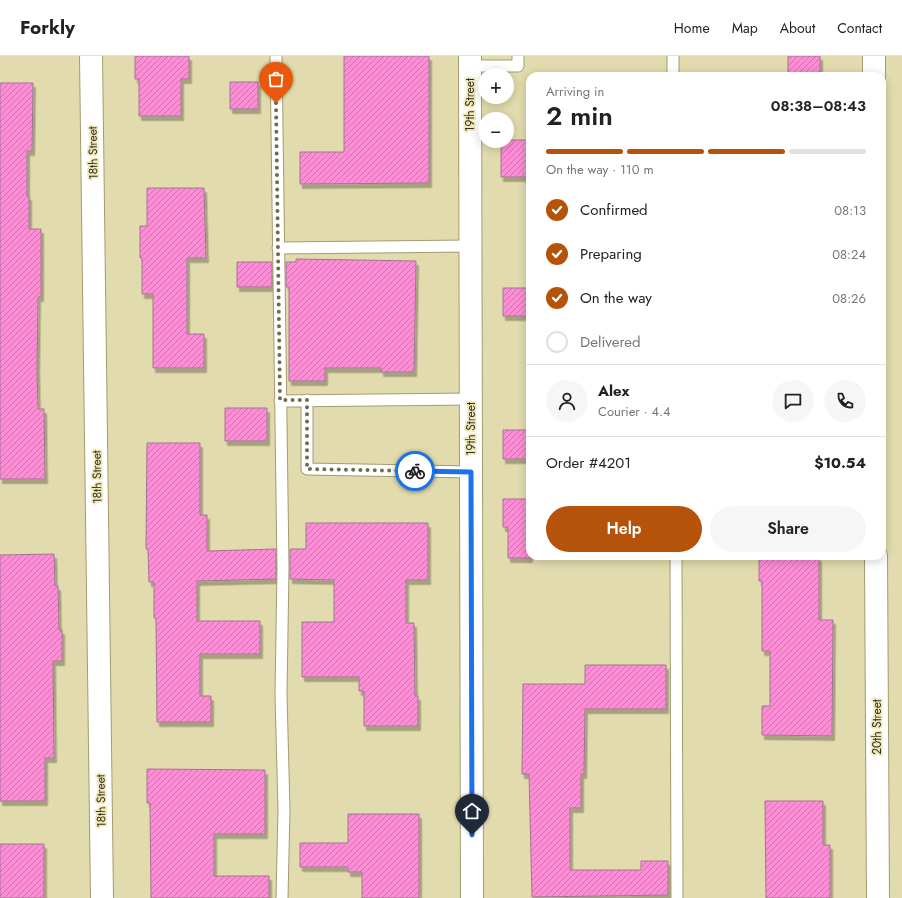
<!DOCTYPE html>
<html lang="en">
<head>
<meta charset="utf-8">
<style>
  body { margin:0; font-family:Jost,sans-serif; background:#f6f6f6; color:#222; height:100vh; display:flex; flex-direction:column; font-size:15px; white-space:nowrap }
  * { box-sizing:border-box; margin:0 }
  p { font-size:13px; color:#767676 }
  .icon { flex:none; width:22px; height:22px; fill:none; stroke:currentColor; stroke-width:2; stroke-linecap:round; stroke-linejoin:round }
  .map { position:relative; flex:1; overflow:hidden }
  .side { position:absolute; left:526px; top:16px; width:360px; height:488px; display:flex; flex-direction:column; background:#fff; border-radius:12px; box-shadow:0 2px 10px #0003 }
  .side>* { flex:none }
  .controls { position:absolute; left:478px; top:12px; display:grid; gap:8px }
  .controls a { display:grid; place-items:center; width:36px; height:36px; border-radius:50%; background:#fff; box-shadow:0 2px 10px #0003; font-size:20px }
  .pin { position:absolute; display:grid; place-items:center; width:34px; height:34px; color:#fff; margin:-41px -17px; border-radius:50% 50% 50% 0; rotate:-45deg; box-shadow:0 0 4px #0007 }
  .pin .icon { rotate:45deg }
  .courier { position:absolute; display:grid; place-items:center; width:40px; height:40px; margin:-20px; border:3px solid #1a73e8; border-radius:50%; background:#fff; color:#222; box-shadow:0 1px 5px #0007 }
  .head em { font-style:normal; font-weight:600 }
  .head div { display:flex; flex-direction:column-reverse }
  .head { display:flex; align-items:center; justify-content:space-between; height:68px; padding:0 20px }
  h1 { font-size:26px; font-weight:600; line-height:30px }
  .bar { display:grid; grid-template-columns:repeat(4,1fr); gap:6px 4px; align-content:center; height:48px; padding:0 20px }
  .bar i { height:5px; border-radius:3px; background:#e0e0e0 }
  .bar .on { background:#b45309 }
  .bar p { grid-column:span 4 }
  .line { display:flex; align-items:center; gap:10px; padding:0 20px; border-top:1px solid #e0e0e0 }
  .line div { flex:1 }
  .round { display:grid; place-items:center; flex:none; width:42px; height:42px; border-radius:21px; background:#f6f6f6 }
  ol { padding:0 20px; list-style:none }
  li { display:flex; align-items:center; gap:12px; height:44px }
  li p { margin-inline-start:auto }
  li .icon { padding:4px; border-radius:50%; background:#b45309; color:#fff; stroke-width:4 }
  li:last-child { color:#767676 }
  li i { width:22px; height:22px; border:2px solid #e0e0e0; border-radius:50% }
  .cta { display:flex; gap:8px; margin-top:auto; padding:8px 20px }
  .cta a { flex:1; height:46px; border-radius:24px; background:#b45309; color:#fff; font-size:16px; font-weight:600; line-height:46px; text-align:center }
  .cta a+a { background:#f6f6f6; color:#222 }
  header { display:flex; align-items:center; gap:24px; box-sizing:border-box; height:56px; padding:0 20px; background:#fff; border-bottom:1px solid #e0e0e0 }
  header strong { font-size:19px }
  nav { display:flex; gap:22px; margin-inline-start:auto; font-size:14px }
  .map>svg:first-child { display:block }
</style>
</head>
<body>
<header>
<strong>Forkly</strong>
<nav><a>Home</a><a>Map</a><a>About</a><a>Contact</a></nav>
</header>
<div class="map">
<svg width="902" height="842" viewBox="0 0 902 842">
  <defs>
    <pattern id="building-hatch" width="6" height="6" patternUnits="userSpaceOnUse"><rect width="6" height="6" fill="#fb8ed5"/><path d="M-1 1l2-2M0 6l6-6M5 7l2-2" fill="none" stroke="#cc74ac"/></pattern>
    <filter id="shadow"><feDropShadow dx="2.5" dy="4.5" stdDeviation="0" flood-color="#0004"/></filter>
  </defs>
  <rect width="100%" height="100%" fill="#e1dbad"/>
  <path fill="url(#building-hatch)" stroke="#9e768f" filter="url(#shadow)" d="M 135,0 L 189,0 L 189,23 L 181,23 L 181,60 L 139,60 L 139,23 L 135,23 Z
    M 344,0 L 429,0 L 429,127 L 300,128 L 300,96 L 344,96 Z
    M 788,0 L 820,0 L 820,20 L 788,20 Z
    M 230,26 L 258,26 L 258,53 L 230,53 Z
    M 0,27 L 33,27 L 32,95 L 27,95 L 27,140 L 29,140 L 29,173 L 41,173 L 41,241 L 38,241 L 37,315 L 38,353 L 44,353 L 45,423 L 0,423 Z
    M 507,84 L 530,84 L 530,121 L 501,121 L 501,85 Z
    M 147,132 L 204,132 L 206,202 L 187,202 L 187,278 L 204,278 L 204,312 L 153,312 L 153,238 L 142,238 L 142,202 L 140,202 L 140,170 L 147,170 Z
    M 296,203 L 416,205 L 414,316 L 381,316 L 381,312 L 325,312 L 325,325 L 289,325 L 289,231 L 286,231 L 286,206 L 296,206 Z
    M 237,206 L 272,206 L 272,231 L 237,231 Z
    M 503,232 L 530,232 L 530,260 L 503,260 Z
    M 225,352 L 267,352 L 267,385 L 225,385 Z
    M 503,374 L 530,374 L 530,403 L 503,403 Z
    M 147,387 L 200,387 L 200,459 L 207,459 L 207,495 L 276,493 L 276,523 L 197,525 L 197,565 L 260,565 L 260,598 L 200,598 L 200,640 L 211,640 L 211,666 L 157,666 L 156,562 L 154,562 L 154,526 L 149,526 L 148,493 L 146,493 Z
    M 503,443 L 530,443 L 530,502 L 508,502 L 508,471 L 503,471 Z
    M 306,467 L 428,467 L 428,524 L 406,524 L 406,567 L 414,567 L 415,640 L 418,640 L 418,670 L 364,670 L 364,635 L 359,635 L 359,621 L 302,621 L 302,566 L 334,566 L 334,524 L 290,523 L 290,493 L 306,493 Z
    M 54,498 L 55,530 L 58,530 L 59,574 L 62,574 L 62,605 L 53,605 L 54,702 L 45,702 L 45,745 L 0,745 L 0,499 Z
    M 759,501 L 819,501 L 819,564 L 833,564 L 832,680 L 762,679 L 762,650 L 770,650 L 770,595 L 762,595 L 762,525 L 759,525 Z
    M 585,609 L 666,609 L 666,653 L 585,653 L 584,718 L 581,718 L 581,752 L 570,752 L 570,814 L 641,814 L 641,805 L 668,805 L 668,839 L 532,841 L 529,718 L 522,718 L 523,628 L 585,628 Z
    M 147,713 L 265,714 L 265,778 L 214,778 L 214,820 L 269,820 L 269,842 L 151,842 L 150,747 L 147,747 Z
    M 765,745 L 823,745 L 823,789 L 830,789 L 830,842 L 766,842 Z
    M 348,758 L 419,758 L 419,842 L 362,842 L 362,816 L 348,816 L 348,811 L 300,811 L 300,787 L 348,787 Z
    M 0,788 L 44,788 L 44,842 L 0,842 Z"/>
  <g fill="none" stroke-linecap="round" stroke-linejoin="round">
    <g stroke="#a29c70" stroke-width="13">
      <path id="lane" d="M 276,0 L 283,512 L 281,639 L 284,753 L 282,842
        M 673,0 L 673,20
        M 470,10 L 518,10 L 518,0
        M 278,192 L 470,190
        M 307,344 L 307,413 L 471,416
        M 280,345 L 471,343
        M 676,500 L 677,842"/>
    </g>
    <g stroke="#a29c70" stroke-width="24">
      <path id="street" d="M 91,0 L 102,842
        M 470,0 L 472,842
        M 874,0 L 874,20
        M 876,500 L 878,842"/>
    </g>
    <use href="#lane" stroke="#fff" stroke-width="11"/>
    <use href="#street" stroke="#fff" stroke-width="22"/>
  </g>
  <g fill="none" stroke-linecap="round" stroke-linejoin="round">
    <path stroke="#6f6b4f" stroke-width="4" stroke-dasharray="0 7.2" d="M 276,47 L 280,344 L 307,344 L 307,413 L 415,415"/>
    <path stroke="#1a73e8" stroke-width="5" d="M 415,415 L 471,416 L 472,779"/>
  </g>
  <g text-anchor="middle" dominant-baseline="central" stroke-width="3.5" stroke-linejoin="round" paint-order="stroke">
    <g font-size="12" fill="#312e1c" stroke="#eee8ba">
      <text transform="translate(470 49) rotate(-90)">19th Street</text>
      <text transform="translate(93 97) rotate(-91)">18th Street</text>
      <text transform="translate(471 373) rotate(-90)">19th Street</text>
      <text transform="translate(97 421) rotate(-91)">18th Street</text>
      <text transform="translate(877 671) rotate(-90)">20th Street</text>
      <text transform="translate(101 745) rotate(-91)">18th Street</text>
    </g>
  </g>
</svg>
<div class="controls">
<a>+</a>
<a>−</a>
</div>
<div class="pin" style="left:276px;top:47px;background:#ea580c"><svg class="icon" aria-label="bag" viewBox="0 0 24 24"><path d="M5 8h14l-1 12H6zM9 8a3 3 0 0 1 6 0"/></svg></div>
<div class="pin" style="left:472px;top:779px;background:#1f2937"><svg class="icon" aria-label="home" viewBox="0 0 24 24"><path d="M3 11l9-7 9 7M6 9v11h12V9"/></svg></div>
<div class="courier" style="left:415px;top:415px"><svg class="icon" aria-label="bike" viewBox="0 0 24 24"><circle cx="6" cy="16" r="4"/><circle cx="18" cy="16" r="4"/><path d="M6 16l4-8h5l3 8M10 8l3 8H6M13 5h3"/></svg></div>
<section class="side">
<div class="head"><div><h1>2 min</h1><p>Arriving in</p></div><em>08:38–08:43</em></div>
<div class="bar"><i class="on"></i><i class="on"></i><i class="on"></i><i></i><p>On the way · 110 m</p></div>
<ol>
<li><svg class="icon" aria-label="check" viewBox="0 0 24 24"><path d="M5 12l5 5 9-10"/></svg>Confirmed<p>08:13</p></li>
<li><svg class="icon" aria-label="check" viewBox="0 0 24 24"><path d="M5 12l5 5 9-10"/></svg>Preparing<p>08:24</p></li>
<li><svg class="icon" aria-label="check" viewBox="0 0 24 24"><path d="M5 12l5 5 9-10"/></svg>On the way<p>08:26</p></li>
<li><i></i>Delivered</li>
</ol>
<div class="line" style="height:72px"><a class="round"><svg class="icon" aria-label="person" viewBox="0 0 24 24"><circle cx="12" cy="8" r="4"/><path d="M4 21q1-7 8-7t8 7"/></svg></a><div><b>Alex</b><p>Courier · 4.4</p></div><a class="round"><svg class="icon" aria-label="chat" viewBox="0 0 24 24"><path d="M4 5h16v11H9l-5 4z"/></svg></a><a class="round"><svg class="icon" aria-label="phone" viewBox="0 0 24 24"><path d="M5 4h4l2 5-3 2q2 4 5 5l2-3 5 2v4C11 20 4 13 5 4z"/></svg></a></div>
<div class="line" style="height:52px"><div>Order #4201</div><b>$10.54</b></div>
<div class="cta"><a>Help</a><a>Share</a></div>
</section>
</div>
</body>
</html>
